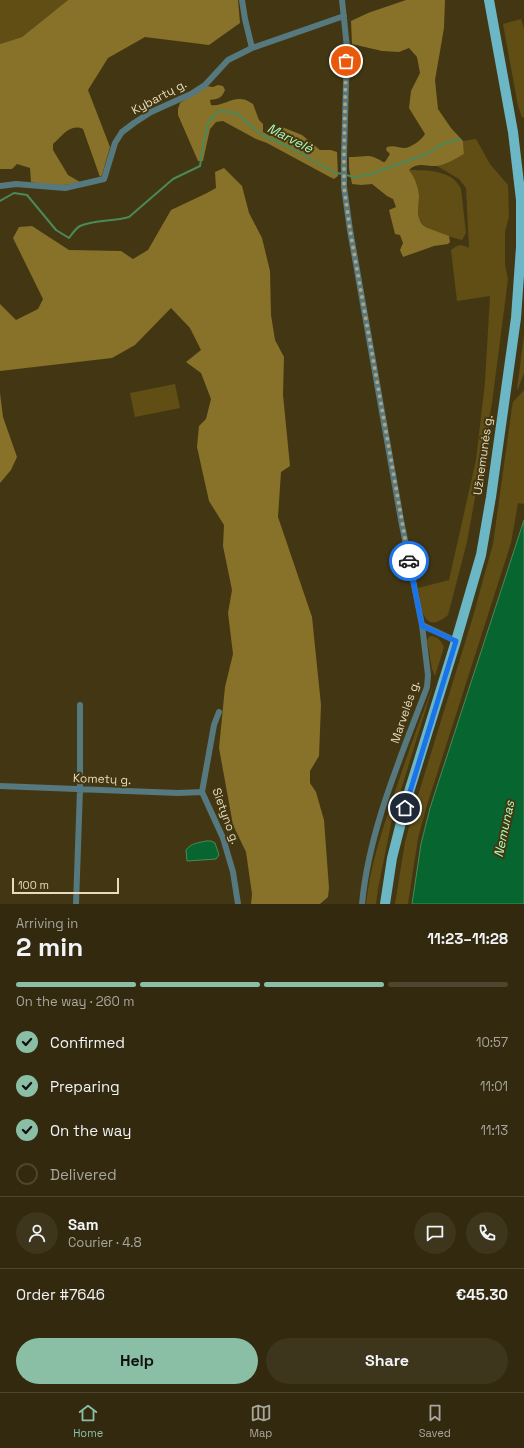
<!DOCTYPE html>
<html lang="en">
<head>
<meta charset="utf-8">
<style>
  body { margin:0; font-family:"Space Grotesk",sans-serif; background:#3d351c; color:#f1f3f6; height:100vh; display:flex; flex-direction:column; font-size:15px; white-space:nowrap }
  * { box-sizing:border-box; margin:0 }
  p { font-size:13px; color:#a8a69e }
  .icon { flex:none; width:22px; height:22px; fill:none; stroke:currentColor; stroke-width:2; stroke-linecap:round; stroke-linejoin:round }
  .map { position:relative; height:904px; overflow:hidden }
  .panel { display:flex; flex-direction:column; background:#32290e; flex:1 }
  .panel>* { flex:none }
  .scale { position:absolute; left:12px; bottom:10px; width:107px; box-sizing:border-box; padding-left:4px; border:2px solid #e8dcbb; border-top:0; font-size:11px; line-height:14px; white-space:nowrap; color:#e8dcbb; -webkit-text-stroke:3px #433713; paint-order:stroke }
  .pin { position:absolute; display:grid; place-items:center; width:34px; height:34px; color:#fff; margin:-17px; border:2px solid #fff; border-radius:50%; box-shadow:0 1px 4px #0007 }
  .courier { position:absolute; display:grid; place-items:center; width:40px; height:40px; margin:-20px; border:3px solid #1a73e8; border-radius:50%; background:#fff; color:#222; box-shadow:0 1px 5px #0007 }
  .summary em { font-style:normal; font-weight:600 }
  .summary div { display:flex; flex-direction:column-reverse }
  .summary { display:flex; align-items:center; justify-content:space-between; height:68px; padding:0 16px }
  h1 { font-size:26px; font-weight:600; line-height:30px }
  .bar { display:grid; grid-template-columns:repeat(4,1fr); gap:6px 4px; align-content:center; height:48px; padding:0 16px }
  .bar i { height:5px; border-radius:3px; background:#4d452e }
  .bar .current { background:#8abfa5 }
  .bar p { grid-column:span 4 }
  .line { display:flex; align-items:center; gap:10px; padding:0 16px; border-top:1px solid #4d452e }
  .line div { flex:1 }
  .round { display:grid; place-items:center; flex:none; width:42px; height:42px; border-radius:21px; background:#3d351c }
  ol { padding:0 16px; list-style:none }
  li { display:flex; align-items:center; gap:12px; height:44px }
  li p { margin-inline-start:auto }
  li .icon { padding:4px; border-radius:50%; background:#8abfa5; color:#111; stroke-width:4 }
  li:last-child { color:#a8a69e }
  li i { width:22px; height:22px; border:2px solid #4d452e; border-radius:50% }
  .cta { display:flex; gap:8px; margin-top:auto; padding:8px 16px }
  .cta a { flex:1; height:46px; border-radius:24px; background:#8abfa5; color:#111; font-size:16px; font-weight:600; line-height:46px; text-align:center }
  .cta a+a { background:#3d351c; color:#f1f3f6 }
  .tab-bar { display:flex; justify-content:space-around; align-items:center; height:56px; border-top:1px solid #4d452e; background:#32290e; font-size:11px; color:#a8a69e }
  .tab-bar a { display:grid; justify-items:center; gap:2px }
  .tab-bar .current { color:#8abfa5 }
  .map>svg:first-child { display:block }
</style>
</head>
<body>
<div class="map">
<svg width="524" height="904" viewBox="0 0 524 904">
  <rect width="100%" height="100%" fill="#433713"/>
  <path fill="#614e15" d="M 0,0 L 68,0 L 22,37 L 0,44 Z
    M 521,19 L 524,29 L 524,117 L 522,117 L 518,106 L 503,24 Z
    M 476,139 L 490,164 L 508,185 L 509,216 L 505,232 L 505,265 L 508,279 L 492,403 L 467,542 L 448,615 C 422,637 422,606 418,588 L 449,580 L 476,460 L 485,382 L 490,296 L 457,301 L 451,250 C 458,244 461,244 469,248 L 466,188 L 459,179 L 437,166 L 464,154 L 463,141 Z
    M 409,170 C 427,170 453,170 461,189 L 466,233 L 462,240 L 443,235 L 424,226 L 419,219 L 418,208 L 419,197 Z
    M 524,335 L 524,373 L 518,389 L 517,389 Z
    M 175,384 L 180,408 L 135,417 L 130,393 Z
    M 524,390 L 524,504 L 518,503 L 511,543 L 427,805 L 418,838 L 408,904 L 395,904 L 405,842 L 416,802 L 472,620 L 493,544 L 512,407 L 513,402 Z
    M 430,636 C 438,636 441,641 444,647 L 435,676 L 432,669 L 427,640 Z
    M 433,686 L 392,819 L 378,889 L 376,904 L 366,904 C 370,866 382,831 394,795 C 406,758 419,722 433,686 Z"/>
  <path fill="#887129" d="M 68,0 L 238,0 L 240,23 L 209,45 L 145,37 L 108,58 L 88,90 L 110,147 L 102,175 L 100,177 L 83,129 C 70,123 62,136 53,144 L 53,150 L 68,175 L 80,182 C 61,187 50,186 31,182 L 30,168 L 17,164 L 12,169 L 0,169 L 0,44 L 22,37 Z
    M 406,0 L 445,0 L 444,28 L 435,80 L 438,109 L 451,128 L 463,141 L 464,154 C 457,158 445,165 437,166 C 427,167 418,161 409,170 C 415,178 418,186 419,196 C 419,206 415,218 424,226 C 427,228 444,234 449,236 L 450,242 L 448,244 L 434,246 L 403,257 L 400,250 L 403,243 L 400,235 L 395,234 L 389,210 L 396,207 L 393,199 L 387,196 L 372,184 L 361,185 L 352,184 L 349,168 L 349,157 C 366,158 367,152 383,162 L 385,162 L 390,154 L 386,150 L 387,147 C 393,145 397,147 403,148 C 409,149 422,140 425,134 L 409,108 L 411,91 L 420,73 L 417,57 L 409,48 L 399,52 L 382,51 L 352,44 L 351,21 L 368,13 Z
    M 218,85 L 223,86 L 225,90 C 222,98 218,99 210,100 L 211,105 C 221,107 230,98 241,99 C 245,99 250,102 253,104 L 259,120 L 263,124 L 263,132 L 270,136 L 282,127 L 302,135 L 320,150 L 331,150 L 337,152 L 338,176 L 334,179 L 328,176 L 267,143 L 256,139 L 223,121 L 216,122 L 210,129 L 203,161 L 198,161 L 178,115 L 178,109 L 180,103 L 206,86 L 213,87 Z
    M 224,168 L 242,186 L 249,213 L 262,238 L 270,271 L 271,315 L 275,340 L 284,357 L 283,395 L 290,466 L 281,472 L 278,517 L 312,617 L 321,705 L 319,756 L 310,771 L 310,783 L 316,792 L 324,820 L 329,888 L 328,897 L 320,904 L 251,904 L 252,894 L 246,852 L 233,825 L 219,748 L 225,687 L 233,654 L 228,613 L 232,590 L 223,546 L 224,525 L 209,501 L 197,447 L 199,426 L 206,419 L 211,399 L 201,373 L 186,362 L 201,350 L 190,328 L 171,308 L 135,345 L 112,358 L 0,371 L 0,304 L 16,320 L 38,309 L 43,299 L 13,238 L 19,227 L 32,226 L 69,250 L 121,251 L 133,259 L 148,250 L 171,210 L 207,193 L 216,188 L 215,172 Z
    M 0,393 L 3,417 L 17,457 L 11,470 L 0,483 Z"/>
  <path fill="#07652f" stroke="#4a8959" d="M 524,520 L 524,904 L 412,904 L 421,844 L 430,808 Z
    M 206,841 L 211,841 L 215,843 L 219,855 L 216,859 L 187,861 L 186,850 C 191,843 198,843 206,841 Z"/>
  <g fill="none" stroke-linecap="round" stroke-linejoin="round">
    <path stroke="#4a8959" stroke-width="2" d="M 346,175 L 354,177 L 368,175 L 427,154 L 440,145 L 460,139
      M 0,201 L 14,193 L 27,195 L 56,230 L 69,238 C 72,234 76,228 80,226 C 96,219 113,222 129,217 L 173,179 L 200,166 L 204,140 L 209,120 L 219,111 L 236,113 L 262,135 L 291,148 L 333,172 L 342,174"/>
    <path stroke="#55797f" stroke-width="6" d="M 242,0 L 245,19 L 252,48
      M 342,0 L 347,48 L 344,155 L 344,187 L 350,230 L 401,520 L 422,625 L 428,675 L 427,687 C 401,757 369,829 362,904
      M 0,186 L 16,184 L 65,188 L 104,179 L 115,143 L 122,132 L 134,123 L 151,112 L 191,94 L 205,85 L 228,60 L 252,48 L 344,16
      M 422,625 L 456,641
      M 219,712 L 214,725 L 202,792 L 223,838 L 233,872 L 238,904
      M 0,786 L 178,793 L 202,792
      M 76,904 L 80,789 L 80,705"/>
    <path stroke="#6cb7c5" stroke-width="10" d="M 385,904 L 392,858 L 408,795 L 456,641 L 481,555 L 491,497 L 516,318 L 521,247 L 521,200 L 513,132 L 489,0"/>
  </g>
  <g fill="none" stroke-linecap="round" stroke-linejoin="round">
    <path stroke="#aea280" stroke-width="4" stroke-dasharray="0 7.2" d="M 346,61 L 344,155 L 344,187 L 350,230 L 409,561"/>
    <path stroke="#1a73e8" stroke-width="5" d="M 405,808 L 456,641 L 422,626 L 409,561"/>
  </g>
  <g text-anchor="middle" dominant-baseline="central" stroke-width="4" stroke-linejoin="round" paint-order="stroke">
    <g font-size="12" fill="#e8dcbb" stroke="#433713">
      <text transform="translate(159 97) rotate(-28)">Kybartų g.</text>
      <text transform="translate(483 455) rotate(-82)">Užnemunės g.</text>
      <text transform="translate(405 712) rotate(-71)">Marvelės g.</text>
      <text transform="translate(102 779) rotate(2)">Kometų g.</text>
      <text transform="translate(226 816) rotate(70)">Sietyno g.</text>
    </g>
    <g font-size="13" font-style="italic" fill="#a9fbbb" stroke="#433713">
      <text transform="translate(290 138) rotate(27)">Marvelė</text>
      <text transform="translate(504 829) rotate(-78)">Nemunas</text>
    </g>
  </g>
</svg>
<div class="scale">100 m</div>
<div class="pin" style="left:346px;top:61px;background:#ea580c"><svg class="icon" aria-label="bag" viewBox="0 0 24 24"><path d="M5 8h14l-1 12H6zM9 8a3 3 0 0 1 6 0"/></svg></div>
<div class="pin" style="left:405px;top:808px;background:#1f2937"><svg class="icon" aria-label="home" viewBox="0 0 24 24"><path d="M3 11l9-7 9 7M6 9v11h12V9"/></svg></div>
<div class="courier" style="left:409px;top:561px"><svg class="icon" aria-label="car" viewBox="0 0 24 24"><path d="M5 17H2v-5l4-1 3-4h7l3 4 3 1v5h-3M9 17h6M6 11h13"/><circle cx="7" cy="17" r="2"/><circle cx="17" cy="17" r="2"/></svg></div>
</div>
<section class="panel">
<div class="summary"><div><h1>2 min</h1><p>Arriving in</p></div><em>11:23–11:28</em></div>
<div class="bar"><i class="current"></i><i class="current"></i><i class="current"></i><i></i><p>On the way · 260 m</p></div>
<ol>
<li><svg class="icon" aria-label="check" viewBox="0 0 24 24"><path d="M5 12l5 5 9-10"/></svg>Confirmed<p>10:57</p></li>
<li><svg class="icon" aria-label="check" viewBox="0 0 24 24"><path d="M5 12l5 5 9-10"/></svg>Preparing<p>11:01</p></li>
<li><svg class="icon" aria-label="check" viewBox="0 0 24 24"><path d="M5 12l5 5 9-10"/></svg>On the way<p>11:13</p></li>
<li><i></i>Delivered</li>
</ol>
<div class="line" style="height:72px"><a class="round"><svg class="icon" aria-label="person" viewBox="0 0 24 24"><circle cx="12" cy="8" r="4"/><path d="M4 21q1-7 8-7t8 7"/></svg></a><div><b>Sam</b><p>Courier · 4.8</p></div><a class="round"><svg class="icon" aria-label="chat" viewBox="0 0 24 24"><path d="M4 5h16v11H9l-5 4z"/></svg></a><a class="round"><svg class="icon" aria-label="phone" viewBox="0 0 24 24"><path d="M5 4h4l2 5-3 2q2 4 5 5l2-3 5 2v4C11 20 4 13 5 4z"/></svg></a></div>
<div class="line" style="height:52px"><div>Order #7646</div><b>€45.30</b></div>
<div class="cta"><a>Help</a><a>Share</a></div>
</section>
<nav class="tab-bar">
<a class="current"><svg class="icon" aria-label="home" viewBox="0 0 24 24"><path d="M3 11l9-7 9 7M6 9v11h12V9"/></svg>Home</a>
<a><svg class="icon" aria-label="map" viewBox="0 0 24 24"><path d="M3 6l6-2 6 2 6-2v14l-6 2-6-2-6 2zM9 4v14M15 6v14"/></svg>Map</a>
<a><svg class="icon" aria-label="saved" viewBox="0 0 24 24"><path d="M7 4h10v16l-5-4-5 4z"/></svg>Saved</a>
</nav>
</body>
</html>
